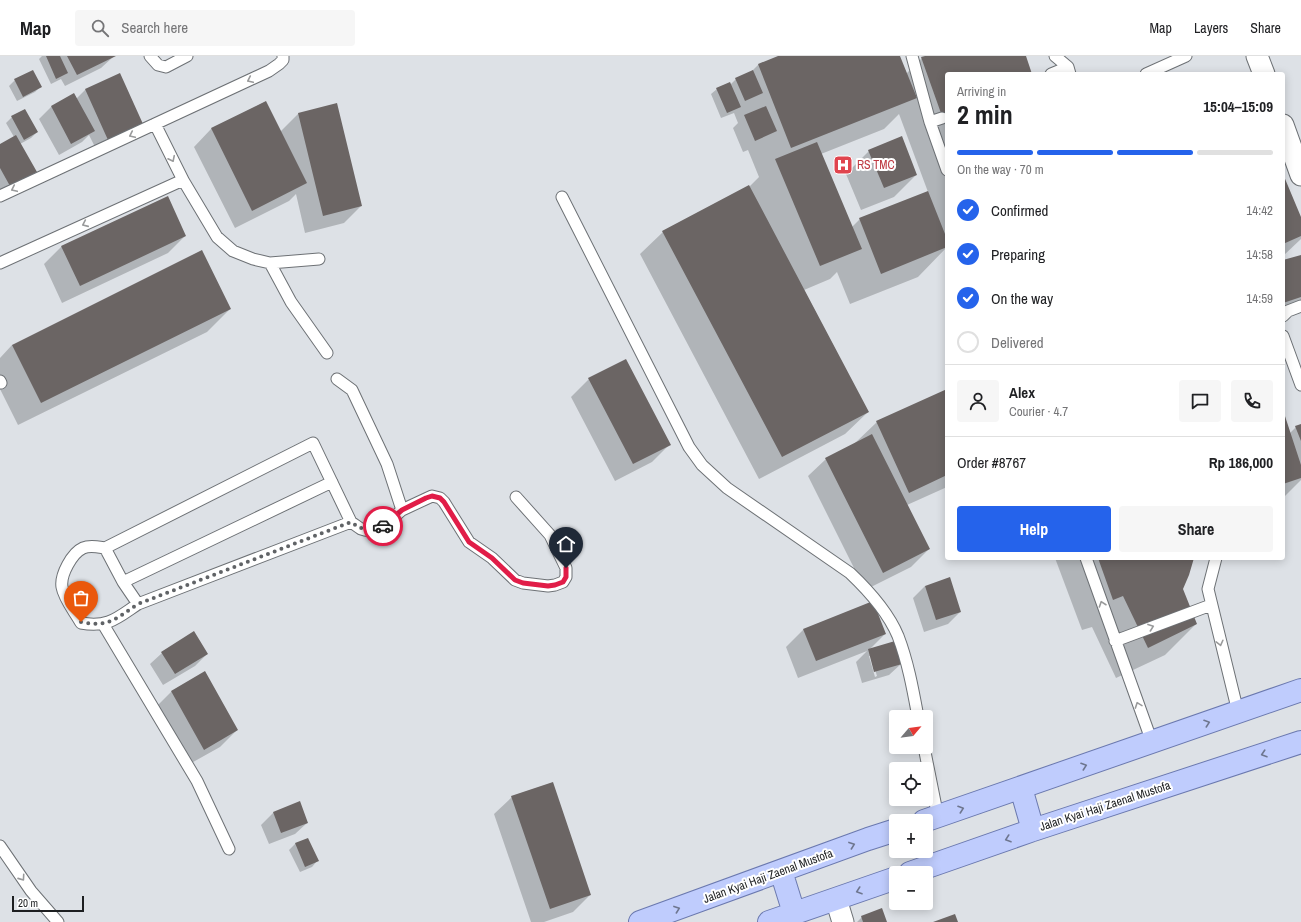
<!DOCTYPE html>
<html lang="en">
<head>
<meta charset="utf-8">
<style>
  body { margin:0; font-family:"Archivo Narrow",sans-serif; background:#f6f6f6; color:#202124; height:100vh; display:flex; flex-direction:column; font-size:15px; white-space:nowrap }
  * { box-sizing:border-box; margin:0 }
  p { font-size:13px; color:#757577 }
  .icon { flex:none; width:22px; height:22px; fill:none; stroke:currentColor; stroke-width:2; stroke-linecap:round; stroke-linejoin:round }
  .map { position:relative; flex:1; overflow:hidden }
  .sheet { position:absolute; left:945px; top:16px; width:340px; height:488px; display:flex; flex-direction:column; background:#fff; border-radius:4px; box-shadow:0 2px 10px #0003 }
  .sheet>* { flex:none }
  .needle { width:26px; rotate:61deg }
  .fabs { position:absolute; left:889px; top:654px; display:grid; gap:8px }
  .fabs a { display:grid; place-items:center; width:44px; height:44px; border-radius:4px; background:#fff; box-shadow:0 2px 10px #0003; font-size:20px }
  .scale { position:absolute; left:12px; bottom:10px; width:72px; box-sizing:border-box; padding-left:4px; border:2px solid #1d1f21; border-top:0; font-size:11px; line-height:14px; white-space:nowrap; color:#1d1f21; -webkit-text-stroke:3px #fff; paint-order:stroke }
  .pin { position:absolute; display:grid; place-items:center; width:34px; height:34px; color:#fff; margin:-41px -17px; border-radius:50% 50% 50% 0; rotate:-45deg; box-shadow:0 0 4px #0007 }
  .pin .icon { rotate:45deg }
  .courier { position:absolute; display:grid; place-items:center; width:40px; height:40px; margin:-20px; border:3px solid #e11d48; border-radius:50%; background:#fff; color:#222; box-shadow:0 1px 5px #0007 }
  .overview em { font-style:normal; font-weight:700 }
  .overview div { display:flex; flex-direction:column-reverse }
  .overview { display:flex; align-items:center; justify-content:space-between; height:68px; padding:0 12px }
  h1 { font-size:26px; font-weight:700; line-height:30px }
  .bar { display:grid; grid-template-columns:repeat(4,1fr); gap:6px 4px; align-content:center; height:48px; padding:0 12px }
  .bar i { height:5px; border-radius:3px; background:#e0e0e0 }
  .bar .on { background:#2563eb }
  .bar p { grid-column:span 4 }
  .line { display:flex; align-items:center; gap:10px; padding:0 12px; border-top:1px solid #e0e0e0 }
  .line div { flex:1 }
  .round { display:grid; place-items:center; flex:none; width:42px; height:42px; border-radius:4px; background:#f6f6f6 }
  ol { padding:0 12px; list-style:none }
  li { display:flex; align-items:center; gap:12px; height:44px }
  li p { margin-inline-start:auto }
  li .icon { padding:4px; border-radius:50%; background:#2563eb; color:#fff; stroke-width:4 }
  li:last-child { color:#757577 }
  li i { width:22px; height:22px; border:2px solid #e0e0e0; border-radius:50% }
  .cta { display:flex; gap:8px; margin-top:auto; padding:8px 12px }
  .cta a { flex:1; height:46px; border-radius:4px; background:#2563eb; color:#fff; font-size:16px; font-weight:700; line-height:46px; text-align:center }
  .cta a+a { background:#f6f6f6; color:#202124 }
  header { display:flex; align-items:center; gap:24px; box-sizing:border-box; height:56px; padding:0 20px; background:#fff; border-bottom:1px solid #e0e0e0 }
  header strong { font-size:19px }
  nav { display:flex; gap:22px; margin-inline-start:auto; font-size:14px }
  .search { width:280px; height:36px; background:#f6f6f6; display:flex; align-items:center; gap:10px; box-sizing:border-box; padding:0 14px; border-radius:4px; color:#757577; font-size:15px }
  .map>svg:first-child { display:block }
</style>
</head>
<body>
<header>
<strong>Map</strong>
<div class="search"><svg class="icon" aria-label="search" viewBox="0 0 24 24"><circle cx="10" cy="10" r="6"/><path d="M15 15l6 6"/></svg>Search here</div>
<nav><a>Map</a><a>Layers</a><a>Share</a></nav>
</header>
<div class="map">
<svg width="1301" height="866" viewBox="0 0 1301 866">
  <rect width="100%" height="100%" fill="#dde1e6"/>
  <path fill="#0003" fill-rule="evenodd" d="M 42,0 L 112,0 L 113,1 L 101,12 L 65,30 L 61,23 L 51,28 L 39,3 Z
    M 781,0 L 899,0 L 906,18 L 922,2 L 928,0 L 1025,0 L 1031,18 L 947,18 L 947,191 L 918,221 L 850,248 L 837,216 L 830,223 L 804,234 L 868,356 L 845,378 L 759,423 L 640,198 L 663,176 L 749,131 L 759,121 L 748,94 L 743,96 L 733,72 L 738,67 L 734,57 L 721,62 L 711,38 L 717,33 L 730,29 L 736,23 L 750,17 L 758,9 ZM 899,58 L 928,136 L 860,163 L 852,171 L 821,98 L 884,73 Z
    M 119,19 L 142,68 L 97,95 L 89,79 L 82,86 L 59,99 L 39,63 L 51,51 L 74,38 L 76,43 L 85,34 Z
    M 15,24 L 40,31 L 35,36 L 17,45 L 9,30 Z
    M 265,46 L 280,76 L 298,58 L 336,49 L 361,150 L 344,167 L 305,177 L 296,138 L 289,145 L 235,172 L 194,91 L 211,73 Z
    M 12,61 L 37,76 L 31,82 L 20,88 L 35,116 L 24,127 L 0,140 L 0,89 L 14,81 L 6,67 Z
    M 869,95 L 916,119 L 894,141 L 861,154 L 846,118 Z
    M 1283,121 L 1301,163 L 1301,183 L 1283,200 Z
    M 185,180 L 168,197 L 62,247 L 44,208 L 61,191 Z
    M 1301,200 L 1301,256 L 1283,262 L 1283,205 Z
    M 230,253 L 207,276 L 18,369 L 0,333 L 0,302 L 12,289 Z
    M 589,323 L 670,388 L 652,406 L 615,425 L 571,341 Z
    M 947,334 L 947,431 L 907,449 L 929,493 L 911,511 L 865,534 L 808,420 L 826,403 L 854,388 L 877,366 Z
    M 1283,356 L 1290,377 L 1296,371 L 1301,369 L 1301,424 L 1283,442 Z
    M 1055,502 L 1193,502 L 1182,533 L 1196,568 L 1165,599 L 1116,622 L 1092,571 L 1082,574 Z
    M 925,530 L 960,556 L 948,568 L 924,576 L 913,542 Z
    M 803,574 L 885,578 L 869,594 L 901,608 L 889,619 L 862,627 L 856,606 L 867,595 L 798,622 L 786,591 ZM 869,600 L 871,600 L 877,620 L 875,621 Z
    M 162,597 L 207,598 L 195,610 L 163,629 L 150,608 Z
    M 205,616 L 237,674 L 220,691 L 186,710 L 154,653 L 171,636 Z
    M 512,741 L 590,839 L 573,856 L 544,866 L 531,866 L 494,758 Z
    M 299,747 L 307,767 L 295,778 L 269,788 L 261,769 L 273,757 Z
    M 307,783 L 317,805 L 312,811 L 300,816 L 289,794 L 295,788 Z
    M 862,861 L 886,866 L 857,866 Z"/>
  <path fill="#6b6564" d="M 46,0 L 60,0 L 68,17 L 56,23 Z
    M 67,0 L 116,0 L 77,19 Z
    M 778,0 L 900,0 L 917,42 L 791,92 L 758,8 Z
    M 925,0 L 1026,0 L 1032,18 L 947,18 L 947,74 L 921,1 Z
    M 33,14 L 42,31 L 23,41 L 14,23 Z
    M 753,14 L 763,37 L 745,45 L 735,22 Z
    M 120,17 L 143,68 L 108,84 L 85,33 Z
    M 730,26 L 741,51 L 727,57 L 716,32 Z
    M 74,37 L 95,75 L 71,88 L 51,50 Z
    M 266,45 L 307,127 L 252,155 L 211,72 Z
    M 337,47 L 362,150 L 323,160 L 298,57 Z
    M 766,50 L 777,75 L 755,85 L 744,59 Z
    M 25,53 L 38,76 L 24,84 L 11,60 Z
    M 16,79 L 37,116 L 10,130 L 0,112 L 0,88 Z
    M 902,80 L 917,119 L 884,132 L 868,94 Z
    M 817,86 L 862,193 L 820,210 L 775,103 Z
    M 1283,118 L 1301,161 L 1301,180 L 1283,188 Z
    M 749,129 L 869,356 L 782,401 L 662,175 Z
    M 928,135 L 947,183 L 947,191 L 881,218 L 859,162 Z
    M 168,140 L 186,180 L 80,230 L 61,190 Z
    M 202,194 L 231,253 L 41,347 L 12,289 Z
    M 1301,199 L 1301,241 L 1283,247 L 1283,204 Z
    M 626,303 L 671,389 L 633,408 L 588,322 Z
    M 947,333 L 947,419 L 909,437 L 876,365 Z
    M 1283,354 L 1301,409 L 1301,422 L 1283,428 Z
    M 1301,368 L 1301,385 L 1295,370 Z
    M 872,378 L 930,493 L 883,517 L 825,402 Z
    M 1098,502 L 1194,502 L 1189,519 L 1183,533 L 1197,568 L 1148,592 L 1123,540 L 1113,544 Z
    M 950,521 L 961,556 L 936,564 L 925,530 Z
    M 873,545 L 886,578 L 816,605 L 803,573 Z
    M 194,575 L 208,598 L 175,618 L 161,596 Z
    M 895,585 L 902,608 L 874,616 L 868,593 Z
    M 205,615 L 238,674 L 204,694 L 171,635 Z
    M 553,726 L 591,839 L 550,853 L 511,740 Z
    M 300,745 L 308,767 L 281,777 L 273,756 Z
    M 308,782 L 319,805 L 305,811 L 295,787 Z
    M 882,852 L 887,866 L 863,866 L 861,860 Z
    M 955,858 L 958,866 L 933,866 Z"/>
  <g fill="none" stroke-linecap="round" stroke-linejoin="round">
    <g stroke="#6d7175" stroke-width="13">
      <path id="lane" d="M 150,0 L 158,9 L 166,11 L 187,0
        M 912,0 L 930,66 L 947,114
        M 1055,0 L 1068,11 L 1070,18
        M 1051,18 L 1068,11
        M 1146,18 L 1186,0
        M 930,66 L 942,62
        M 183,124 L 217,181 L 233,195 L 253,203 L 270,207 L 319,203
        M 0,140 L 269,15 L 279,8 L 283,4 L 283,0
        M 562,141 L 689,391 L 702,409 L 727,432 L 850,517 C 869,535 888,556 898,580 C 908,606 913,634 918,661
        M 0,207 L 183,124 L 155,68
        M 270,207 L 291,246 L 327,297
        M 1283,260 L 1288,255 L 1301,250
        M 1283,280 L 1301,329
        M 0,325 L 1,327 L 0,327
        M 402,454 L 432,440 L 440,442 L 444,446 L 469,486 L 492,502 L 515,524 L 523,527 L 548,530 L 555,529 L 563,526 L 566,521 L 566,512 L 550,479 L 516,441
        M 105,492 L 313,387 L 351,466 C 354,468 358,471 361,473 C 378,480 391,463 402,454 L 387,408 L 352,334 L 337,323
        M 1086,502 L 1152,686
        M 1216,502 L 1208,533 L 1238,656
        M 123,526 L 332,426
        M 138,548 C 117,562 108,572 81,567 C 75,556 64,543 62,531 C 60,519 72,497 83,492 C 90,489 98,491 105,492 L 123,526 L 138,548 L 351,466
        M 103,568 L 197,725 L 229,793
        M 1115,585 L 1211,549
        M 924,691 L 938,761
        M 0,790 L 31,835 L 58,866"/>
    </g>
    <g stroke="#6d7175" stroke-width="23">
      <path id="street" d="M 1257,0 L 1264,18
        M 1283,69 L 1301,119
        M 836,843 L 843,866"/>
    </g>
    <g stroke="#6b79af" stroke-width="24">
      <path id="primary" d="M 1021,732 L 1033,774
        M 924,765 L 1301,634
        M 781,815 L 794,857
        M 910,817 L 1033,774 L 1301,686
        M 640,866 L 868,783 L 896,774
        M 769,866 L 896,822"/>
    </g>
    <use href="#lane" stroke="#fff" stroke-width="11"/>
    <use href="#street" stroke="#fff" stroke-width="21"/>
    <use href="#primary" stroke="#bfccfd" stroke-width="22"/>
  </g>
  <defs><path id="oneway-chevron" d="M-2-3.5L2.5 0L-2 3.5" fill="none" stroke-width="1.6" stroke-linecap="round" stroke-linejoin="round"/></defs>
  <g stroke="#999a9b">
    <use href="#oneway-chevron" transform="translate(250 24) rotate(155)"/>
    <use href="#oneway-chevron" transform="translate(132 79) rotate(155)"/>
    <use href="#oneway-chevron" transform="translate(172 103) rotate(64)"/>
    <use href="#oneway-chevron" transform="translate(14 133) rotate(155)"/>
    <use href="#oneway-chevron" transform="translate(85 168) rotate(156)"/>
    <use href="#oneway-chevron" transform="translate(1102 548) rotate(-109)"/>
    <use href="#oneway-chevron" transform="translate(1151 571) rotate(-20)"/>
    <use href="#oneway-chevron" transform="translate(1220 587) rotate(76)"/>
    <use href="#oneway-chevron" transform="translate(1138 649) rotate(-110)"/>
    <use href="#oneway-chevron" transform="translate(22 822) rotate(55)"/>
  </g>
  <g stroke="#6e768f">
    <use href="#oneway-chevron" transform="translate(1207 667) rotate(-19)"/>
    <use href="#oneway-chevron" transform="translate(1264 698) rotate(162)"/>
    <use href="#oneway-chevron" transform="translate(1084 710) rotate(-19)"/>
    <use href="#oneway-chevron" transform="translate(961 753) rotate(-19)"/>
    <use href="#oneway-chevron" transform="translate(1008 783) rotate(161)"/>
    <use href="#oneway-chevron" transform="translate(852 789) rotate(-20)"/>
    <use href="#oneway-chevron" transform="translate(859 835) rotate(161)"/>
    <use href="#oneway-chevron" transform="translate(677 853) rotate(-20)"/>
  </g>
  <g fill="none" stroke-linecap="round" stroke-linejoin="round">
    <path stroke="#606366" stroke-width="4" stroke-dasharray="0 7.2" d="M 81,566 C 108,572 117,562 138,548 L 351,466 C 362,474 370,477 383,470"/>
    <path stroke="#e11d48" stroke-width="5" d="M 383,470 L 402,454 L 426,442 L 432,440 L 440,442 L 444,446 L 469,486 L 492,502 L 515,524 L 523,527 L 548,530 L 555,529 L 563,526 L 566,521 L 566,512"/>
  </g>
  <defs>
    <g id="hospital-square" transform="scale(1)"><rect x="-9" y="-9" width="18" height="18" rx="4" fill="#e0444e" stroke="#fff"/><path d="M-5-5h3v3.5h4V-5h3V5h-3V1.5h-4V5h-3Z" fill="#fff"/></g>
  </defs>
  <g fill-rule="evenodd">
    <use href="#hospital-square" x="843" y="109"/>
  </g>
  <g text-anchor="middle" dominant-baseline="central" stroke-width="4" stroke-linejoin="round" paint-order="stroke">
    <g font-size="12" fill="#be3a42" stroke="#fff" text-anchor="start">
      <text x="857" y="109">RS TMC</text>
    </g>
    <g font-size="12" fill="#1d1f21" stroke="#fff">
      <text transform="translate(1105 750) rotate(-18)">Jalan Kyai Haji Zaenal Mustofa</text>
      <text transform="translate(768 820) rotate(-20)">Jalan Kyai Haji Zaenal Mustofa</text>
    </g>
  </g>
</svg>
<div class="fabs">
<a><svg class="needle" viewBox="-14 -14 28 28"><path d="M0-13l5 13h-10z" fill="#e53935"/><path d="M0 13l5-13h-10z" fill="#757577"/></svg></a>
<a><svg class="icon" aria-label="locate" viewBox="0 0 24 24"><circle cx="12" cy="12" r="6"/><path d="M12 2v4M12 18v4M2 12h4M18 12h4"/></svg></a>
<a>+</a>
<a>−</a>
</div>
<div class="scale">20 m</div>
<div class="pin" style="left:81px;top:566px;background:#ea580c"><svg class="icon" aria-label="bag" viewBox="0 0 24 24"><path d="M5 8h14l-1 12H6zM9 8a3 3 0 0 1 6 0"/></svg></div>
<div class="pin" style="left:566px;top:512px;background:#1f2937"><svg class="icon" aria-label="home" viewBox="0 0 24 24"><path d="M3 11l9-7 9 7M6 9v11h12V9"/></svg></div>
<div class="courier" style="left:383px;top:470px"><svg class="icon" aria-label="car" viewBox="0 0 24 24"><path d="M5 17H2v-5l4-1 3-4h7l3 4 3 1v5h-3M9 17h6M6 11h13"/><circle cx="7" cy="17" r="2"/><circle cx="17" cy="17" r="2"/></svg></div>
<section class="sheet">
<div class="overview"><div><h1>2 min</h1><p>Arriving in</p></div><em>15:04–15:09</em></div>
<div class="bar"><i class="on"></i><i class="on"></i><i class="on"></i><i></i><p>On the way · 70 m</p></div>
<ol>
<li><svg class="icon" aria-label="check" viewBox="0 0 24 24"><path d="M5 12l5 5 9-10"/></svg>Confirmed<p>14:42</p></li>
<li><svg class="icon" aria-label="check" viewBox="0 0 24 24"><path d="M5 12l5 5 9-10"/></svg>Preparing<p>14:58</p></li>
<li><svg class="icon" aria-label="check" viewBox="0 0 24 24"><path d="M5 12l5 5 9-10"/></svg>On the way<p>14:59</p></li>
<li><i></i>Delivered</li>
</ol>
<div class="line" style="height:72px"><a class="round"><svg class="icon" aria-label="person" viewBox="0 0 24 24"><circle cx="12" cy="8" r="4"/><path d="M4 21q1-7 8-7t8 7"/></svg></a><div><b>Alex</b><p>Courier · 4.7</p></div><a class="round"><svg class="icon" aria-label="chat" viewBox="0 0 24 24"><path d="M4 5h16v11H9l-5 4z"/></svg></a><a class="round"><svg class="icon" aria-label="phone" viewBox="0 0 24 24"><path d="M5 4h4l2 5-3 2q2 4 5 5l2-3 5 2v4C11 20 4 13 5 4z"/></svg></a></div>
<div class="line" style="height:52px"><div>Order #8767</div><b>Rp 186,000</b></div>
<div class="cta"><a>Help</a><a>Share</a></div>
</section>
</div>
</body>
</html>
